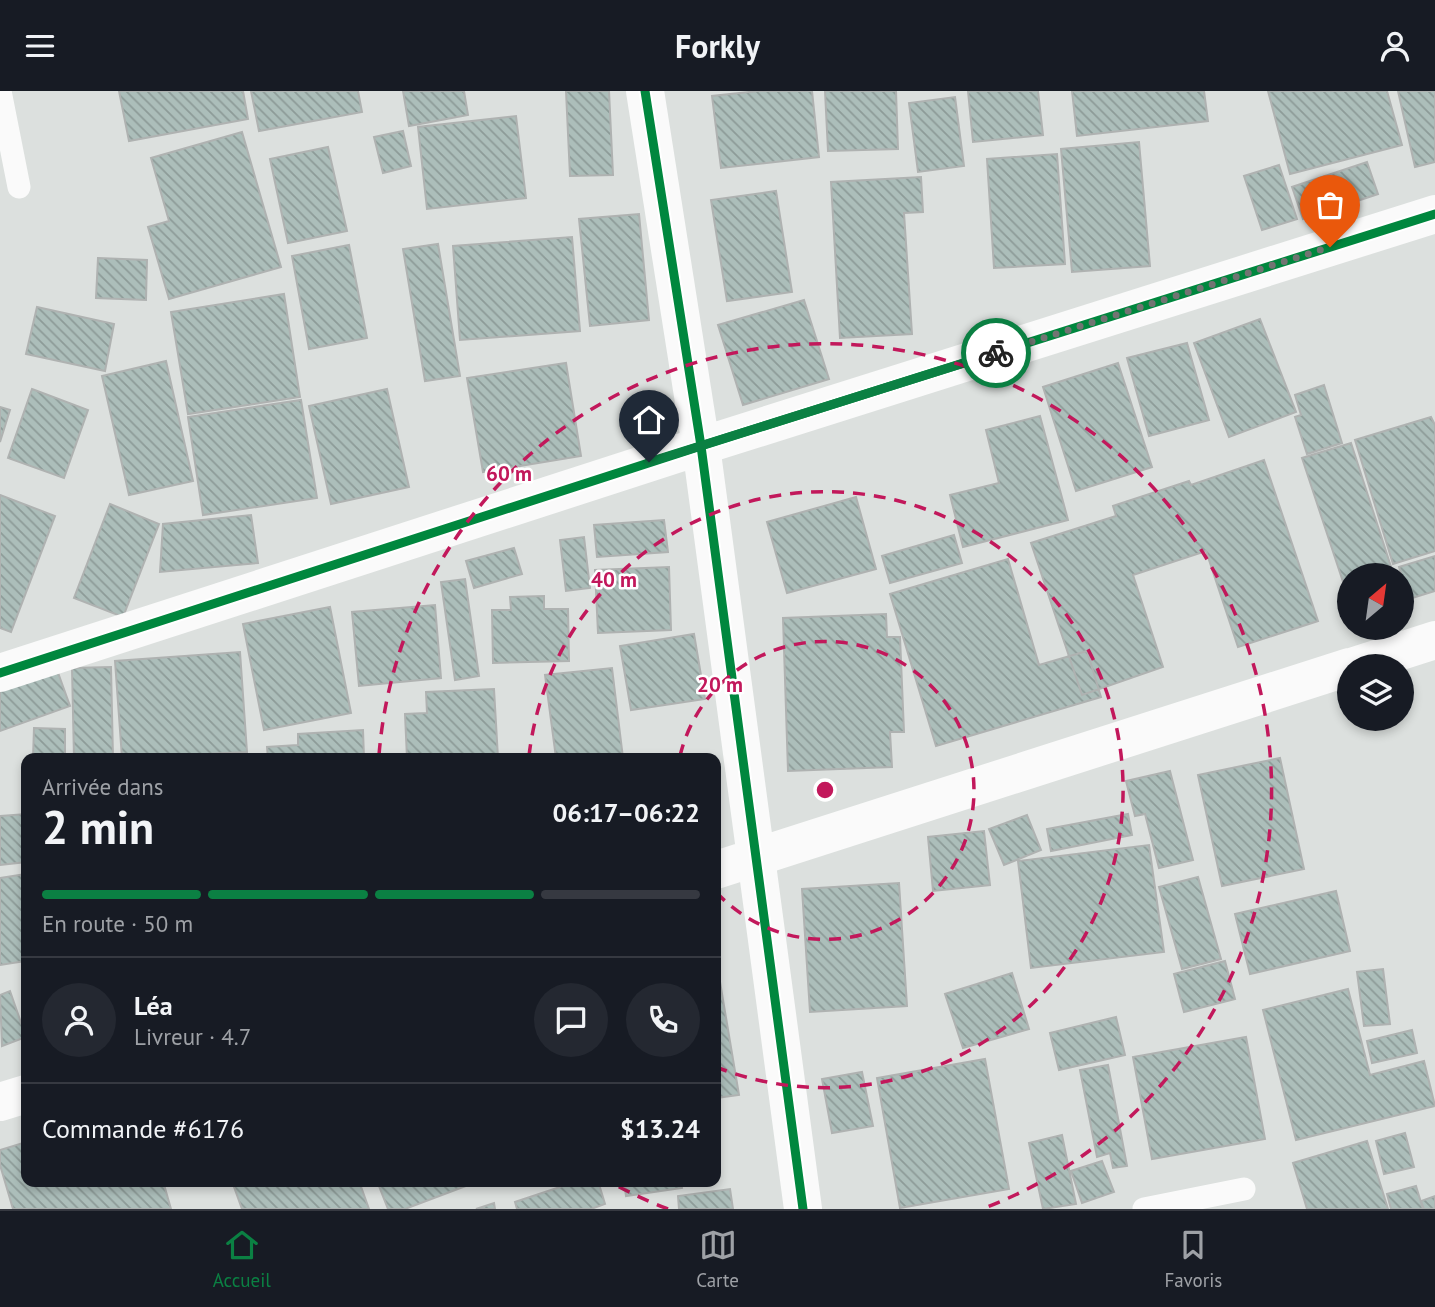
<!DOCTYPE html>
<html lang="fr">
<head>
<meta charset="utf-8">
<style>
  body { margin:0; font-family:"PT Sans",sans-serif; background:#242831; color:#f1f3f6; height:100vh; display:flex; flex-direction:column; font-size:26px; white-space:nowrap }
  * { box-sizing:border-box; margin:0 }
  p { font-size:23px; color:#9ea1a6 }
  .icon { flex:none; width:38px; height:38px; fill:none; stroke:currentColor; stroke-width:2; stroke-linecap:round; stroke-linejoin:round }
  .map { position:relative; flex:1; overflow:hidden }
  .panel { position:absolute; left:21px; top:662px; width:700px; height:434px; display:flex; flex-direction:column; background:#171b24; border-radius:14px; box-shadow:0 4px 10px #0003 }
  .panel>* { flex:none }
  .needle { width:46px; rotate:29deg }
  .tools { position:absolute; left:1337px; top:472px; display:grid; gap:14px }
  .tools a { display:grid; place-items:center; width:77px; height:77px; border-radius:50%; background:#171b24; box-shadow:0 4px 10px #0003; font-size:35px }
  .pin { position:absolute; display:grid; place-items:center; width:60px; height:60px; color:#fff; margin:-72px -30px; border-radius:50% 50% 50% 0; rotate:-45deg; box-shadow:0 0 7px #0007 }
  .pin .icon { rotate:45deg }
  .courier { position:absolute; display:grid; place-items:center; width:70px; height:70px; margin:-35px; border:5px solid #0b8043; border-radius:50%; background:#fff; color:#222; box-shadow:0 2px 9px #0007 }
  .summary em { font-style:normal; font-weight:600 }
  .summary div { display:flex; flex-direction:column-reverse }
  .summary { display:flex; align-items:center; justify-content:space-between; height:119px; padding:0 21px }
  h1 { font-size:46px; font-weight:600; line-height:52px }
  .bar { display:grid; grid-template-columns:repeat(4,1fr); gap:10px 7px; align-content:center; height:84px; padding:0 21px }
  .bar i { height:9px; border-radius:5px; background:#363941 }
  .bar .selected { background:#0b8043 }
  .bar p { grid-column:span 4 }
  .line { display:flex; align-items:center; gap:18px; padding:0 21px; border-top:2px solid #363941 }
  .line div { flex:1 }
  .round { display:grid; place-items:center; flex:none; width:74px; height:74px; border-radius:37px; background:#242831 }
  header { display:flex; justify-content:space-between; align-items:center; height:91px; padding:0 21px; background:#171b24; font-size:32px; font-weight:600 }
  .menu { display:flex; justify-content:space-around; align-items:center; height:98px; border-top:2px solid #363941; background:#171b24; font-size:19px; color:#9ea1a6 }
  .menu a { display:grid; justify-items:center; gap:4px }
  .menu .selected { color:#0b8043 }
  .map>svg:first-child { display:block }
</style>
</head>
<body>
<header><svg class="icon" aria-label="menu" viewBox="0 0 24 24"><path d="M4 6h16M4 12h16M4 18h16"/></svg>Forkly<svg class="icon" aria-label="person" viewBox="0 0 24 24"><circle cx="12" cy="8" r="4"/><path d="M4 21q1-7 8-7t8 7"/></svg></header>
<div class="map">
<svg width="1435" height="1118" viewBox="0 0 1435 1118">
  <defs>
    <pattern id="building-back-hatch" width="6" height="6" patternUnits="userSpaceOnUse" patternTransform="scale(1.75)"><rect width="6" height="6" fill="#acbeba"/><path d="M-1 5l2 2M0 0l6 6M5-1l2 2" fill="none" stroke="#8d9b98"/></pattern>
  </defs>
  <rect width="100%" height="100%" fill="#dce0de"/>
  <path fill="url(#building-back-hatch)" stroke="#afb2b1" stroke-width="2" d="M 119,0 L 243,0 L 248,28 L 129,50 Z
    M 251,0 L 358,0 L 362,21 L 259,40 Z
    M 403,0 L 464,0 L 468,24 L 409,35 Z
    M 566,0 L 609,0 L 613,84 L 570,85 Z
    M 758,0 L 812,0 L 819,66 L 721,77 L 712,5 Z
    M 825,0 L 896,0 L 898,58 L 828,60 Z
    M 968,0 L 1038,0 L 1043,44 L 973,51 Z
    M 1072,0 L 1204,0 L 1208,30 L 1077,45 Z
    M 1268,0 L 1387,0 L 1402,54 L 1290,83 Z
    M 1398,0 L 1435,0 L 1435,71 L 1415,76 Z
    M 955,6 L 964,75 L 918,81 L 909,12 Z
    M 516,25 L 526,107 L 427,118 L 418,36 Z
    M 403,40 L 411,75 L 383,82 L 374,46 Z
    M 242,41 L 281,176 L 169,208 L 148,136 L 169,130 L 151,67 Z
    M 1139,51 L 1150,175 L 1072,181 L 1061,58 Z
    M 328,56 L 347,140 L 288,152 L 270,68 Z
    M 1057,63 L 1065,173 L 994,177 L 987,68 Z
    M 1367,71 L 1378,103 L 1303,128 L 1292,96 Z
    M 1279,74 L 1297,128 L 1262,139 L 1244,85 Z
    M 921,86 L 923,121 L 904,122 L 912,243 L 840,247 L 831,91 Z
    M 776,100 L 792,201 L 727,210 L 711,109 Z
    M 639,123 L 649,229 L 590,235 L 579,128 Z
    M 572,146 L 580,240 L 460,249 L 453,155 Z
    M 438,153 L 460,285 L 425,290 L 403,158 Z
    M 349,154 L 367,247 L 309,258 L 292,165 Z
    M 98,167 L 147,169 L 146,209 L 96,207 Z
    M 284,203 L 300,306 L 188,323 L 171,221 Z
    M 804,209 L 829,288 L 743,314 L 718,234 Z
    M 37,216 L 114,233 L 105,280 L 26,263 Z
    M 1260,228 L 1296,321 L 1229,346 L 1194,252 Z
    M 1187,252 L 1209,329 L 1149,345 L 1127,267 Z
    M 166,270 L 193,390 L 129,404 L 102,285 Z
    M 566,272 L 581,365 L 483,381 L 467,287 Z
    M 1118,272 L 1152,376 L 1076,400 L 1043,296 Z
    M 1324,294 L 1342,352 L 1307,363 L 1295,326 L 1301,324 L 1295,304 Z
    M 32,298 L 88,319 L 64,387 L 8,367 Z
    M 387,298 L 409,396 L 331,413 L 309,315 Z
    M 301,309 L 317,407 L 203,424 L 188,326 Z
    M 0,316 L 10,319 L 0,351 Z
    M 1040,325 L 1068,429 L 963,456 L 950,404 L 999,392 L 986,339 Z
    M 1431,326 L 1435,334 L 1435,460 L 1393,473 L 1355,349 Z
    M 1351,352 L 1394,485 L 1349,485 L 1349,509 L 1302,367 Z
    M 1264,369 L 1318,530 L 1238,556 L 1206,460 L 1133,484 L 1163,576 L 1082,604 L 1031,452 L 1116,425 L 1113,415 L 1189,390 L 1191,394 Z
    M 0,404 L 55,425 L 11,541 L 0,537 Z
    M 856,406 L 876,478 L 787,502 L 767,431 Z
    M 110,413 L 159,433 L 123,526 L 74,507 Z
    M 251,424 L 258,472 L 160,481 L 163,433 Z
    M 664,429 L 668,461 L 597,466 L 594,434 Z
    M 954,444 L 962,472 L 890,492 L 882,465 Z
    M 584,446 L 590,497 L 566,500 L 560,449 Z
    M 514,457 L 522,483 L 474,497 L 466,470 Z
    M 1435,465 L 1435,500 L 1409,508 L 1399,476 Z
    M 1008,468 L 1039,574 L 1087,560 L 1101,606 L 936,655 L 890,503 Z
    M 669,476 L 671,539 L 598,542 L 595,479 Z
    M 465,488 L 479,585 L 455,589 L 441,491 Z
    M 544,505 L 544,518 L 568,518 L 569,570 L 493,572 L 492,519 L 511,519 L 510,506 Z
    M 435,514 L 441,587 L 359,595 L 352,521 Z
    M 330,516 L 351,622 L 264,639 L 243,533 Z
    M 886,523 L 887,546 L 900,546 L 904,641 L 890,641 L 892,676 L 788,680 L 783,527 Z
    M 694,543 L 705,608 L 631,619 L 620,555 Z
    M 240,561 L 247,661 L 122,667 L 115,570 Z
    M 56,576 L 70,615 L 0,640 L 0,597 Z
    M 111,576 L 113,667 L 74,667 L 72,577 Z
    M 612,577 L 623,667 L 556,667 L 545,584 Z
    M 494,598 L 498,667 L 407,667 L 405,623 L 427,622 L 426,601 Z
    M 34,637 L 65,638 L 65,667 L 33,667 Z
    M 363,639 L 364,667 L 268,667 L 267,656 L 298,654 L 298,643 Z
    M 1280,667 L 1304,778 L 1222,795 L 1198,684 Z
    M 1170,680 L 1193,769 L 1159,777 L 1145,723 L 1135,725 L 1126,690 Z
    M 26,723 L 26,771 L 0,774 L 0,725 Z
    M 1128,723 L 1132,744 L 1051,760 L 1047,738 Z
    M 1027,724 L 1041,759 L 1004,774 L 989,738 Z
    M 984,740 L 990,794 L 933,800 L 928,746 Z
    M 1149,754 L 1164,861 L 1031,877 L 1018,770 Z
    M 26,783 L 26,870 L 0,874 L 0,787 Z
    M 1198,786 L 1221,868 L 1182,878 L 1159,796 Z
    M 899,792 L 907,915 L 810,921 L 802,798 Z
    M 1336,800 L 1350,860 L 1250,883 L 1235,823 Z
    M 716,867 L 739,1004 L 716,1007 Z
    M 1225,870 L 1235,908 L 1184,921 L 1174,883 Z
    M 1383,878 L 1390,933 L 1364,935 L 1357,881 Z
    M 1012,882 L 1029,938 L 963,957 L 945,903 Z
    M 1348,898 L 1370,984 L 1424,970 L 1435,1015 L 1296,1049 L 1263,919 Z
    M 10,900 L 26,946 L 2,955 L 0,904 Z
    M 1116,926 L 1125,964 L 1059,979 L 1050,942 Z
    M 1412,939 L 1417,962 L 1372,972 L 1367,950 Z
    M 1246,946 L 1265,1048 L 1152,1068 L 1133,966 Z
    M 985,968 L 1009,1098 L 900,1117 L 877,987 Z
    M 1108,974 L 1127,1075 L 1113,1077 L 1110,1062 L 1097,1066 L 1080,979 Z
    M 862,981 L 873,1035 L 832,1042 L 822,988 Z
    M 1405,1042 L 1414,1076 L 1384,1083 L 1376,1050 Z
    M 1062,1044 L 1076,1113 L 1043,1118 L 1029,1052 Z
    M 1367,1050 L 1388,1118 L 1307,1118 L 1293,1072 Z
    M 26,1051 L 26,1090 L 163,1090 L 171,1118 L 13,1118 L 0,1074 L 0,1059 Z
    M 1102,1070 L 1114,1101 L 1082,1112 L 1071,1080 Z
    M 242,1090 L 359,1090 L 369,1118 L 242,1118 L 233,1093 Z
    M 377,1090 L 479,1090 L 405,1118 L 388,1118 Z
    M 578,1090 L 598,1090 L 605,1113 L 591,1118 L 517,1118 L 515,1111 Z
    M 624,1090 L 681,1090 L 682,1097 L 626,1105 Z
    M 1416,1095 L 1423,1118 L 1391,1118 L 1387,1103 Z
    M 730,1098 L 733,1118 L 679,1118 L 678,1105 Z
    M 1435,1105 L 1435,1118 L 1424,1118 L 1421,1110 Z
    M 494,1112 L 495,1118 L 476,1118 Z"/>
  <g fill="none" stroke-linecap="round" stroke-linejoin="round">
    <path stroke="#fafafa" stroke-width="23" d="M 0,0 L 19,96
      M 1144,1118 L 1244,1098"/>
    <path stroke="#fafafa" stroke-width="38" d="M 645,0 L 701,355 L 803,1118
      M 1351,576 L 1435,549
      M 0,582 L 701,355 L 1435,123
      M 716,779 L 1349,576
      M 0,1011 L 26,1003"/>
    <g stroke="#fff" stroke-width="13">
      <path id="cycleway" d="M 645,0 L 701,355 L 803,1118
        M 0,582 L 701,355 L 1435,123"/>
    </g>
    <use href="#cycleway" stroke="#00873e" stroke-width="9"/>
  </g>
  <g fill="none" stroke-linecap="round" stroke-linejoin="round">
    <path stroke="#717472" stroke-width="7" stroke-dasharray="0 12.6" d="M 996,262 L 1330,156"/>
    <path stroke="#0b8043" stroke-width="9" d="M 649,371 L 996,262"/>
  </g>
  <g fill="none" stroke="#c2185b" stroke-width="3.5" stroke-dasharray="12 9">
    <path d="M680 665A149 149 0 1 1 716 801"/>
    <path d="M529 665A298 298 0 1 1 716 976"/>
    <path d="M668 1118A447 447 0 0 1 612 1092M379 664A447 447 0 1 1 982 1118"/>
  </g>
  <circle cx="825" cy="699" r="10" fill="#c2185b" stroke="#fff" stroke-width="3.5"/>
  <g font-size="21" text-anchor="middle" font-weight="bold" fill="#c2185b" stroke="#fff" stroke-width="5" stroke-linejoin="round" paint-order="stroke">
    <text x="509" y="390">60 m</text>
    <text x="614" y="496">40 m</text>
    <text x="720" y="601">20 m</text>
  </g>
</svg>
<div class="tools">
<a><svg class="needle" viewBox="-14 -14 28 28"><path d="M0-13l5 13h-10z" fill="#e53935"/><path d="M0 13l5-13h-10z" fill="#9ea1a6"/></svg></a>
<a><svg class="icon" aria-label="layers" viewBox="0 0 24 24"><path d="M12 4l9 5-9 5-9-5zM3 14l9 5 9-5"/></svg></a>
</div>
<div class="pin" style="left:1330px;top:156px;background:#ea580c"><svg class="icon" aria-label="bag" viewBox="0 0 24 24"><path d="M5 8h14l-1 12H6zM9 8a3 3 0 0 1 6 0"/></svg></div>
<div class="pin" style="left:649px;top:371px;background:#1f2937"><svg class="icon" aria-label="home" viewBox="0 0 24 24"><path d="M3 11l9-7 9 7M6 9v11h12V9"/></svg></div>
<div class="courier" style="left:996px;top:262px"><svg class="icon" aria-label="bike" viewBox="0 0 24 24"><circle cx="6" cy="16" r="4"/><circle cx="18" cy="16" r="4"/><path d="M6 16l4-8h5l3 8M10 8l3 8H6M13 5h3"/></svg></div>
<section class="panel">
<div class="summary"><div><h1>2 min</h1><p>Arrivée dans</p></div><em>06:17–06:22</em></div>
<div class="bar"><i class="selected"></i><i class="selected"></i><i class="selected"></i><i></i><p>En route · 50 m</p></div>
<div class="line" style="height:126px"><a class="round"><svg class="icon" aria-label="person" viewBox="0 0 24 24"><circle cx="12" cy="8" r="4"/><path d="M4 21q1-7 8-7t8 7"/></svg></a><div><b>Léa</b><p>Livreur · 4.7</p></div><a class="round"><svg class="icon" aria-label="chat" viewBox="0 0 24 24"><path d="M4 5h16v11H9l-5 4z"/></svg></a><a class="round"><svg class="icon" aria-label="phone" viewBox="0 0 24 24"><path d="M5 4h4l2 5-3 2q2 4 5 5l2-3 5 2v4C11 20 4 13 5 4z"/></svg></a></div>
<div class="line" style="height:91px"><div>Commande #6176</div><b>$13.24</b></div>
</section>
</div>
<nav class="menu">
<a class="selected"><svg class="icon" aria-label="home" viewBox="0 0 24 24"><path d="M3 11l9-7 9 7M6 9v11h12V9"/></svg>Accueil</a>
<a><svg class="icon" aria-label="map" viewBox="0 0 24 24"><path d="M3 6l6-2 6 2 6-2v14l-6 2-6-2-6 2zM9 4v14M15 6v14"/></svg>Carte</a>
<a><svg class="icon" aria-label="saved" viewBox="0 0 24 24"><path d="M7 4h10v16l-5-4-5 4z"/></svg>Favoris</a>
</nav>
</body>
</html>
